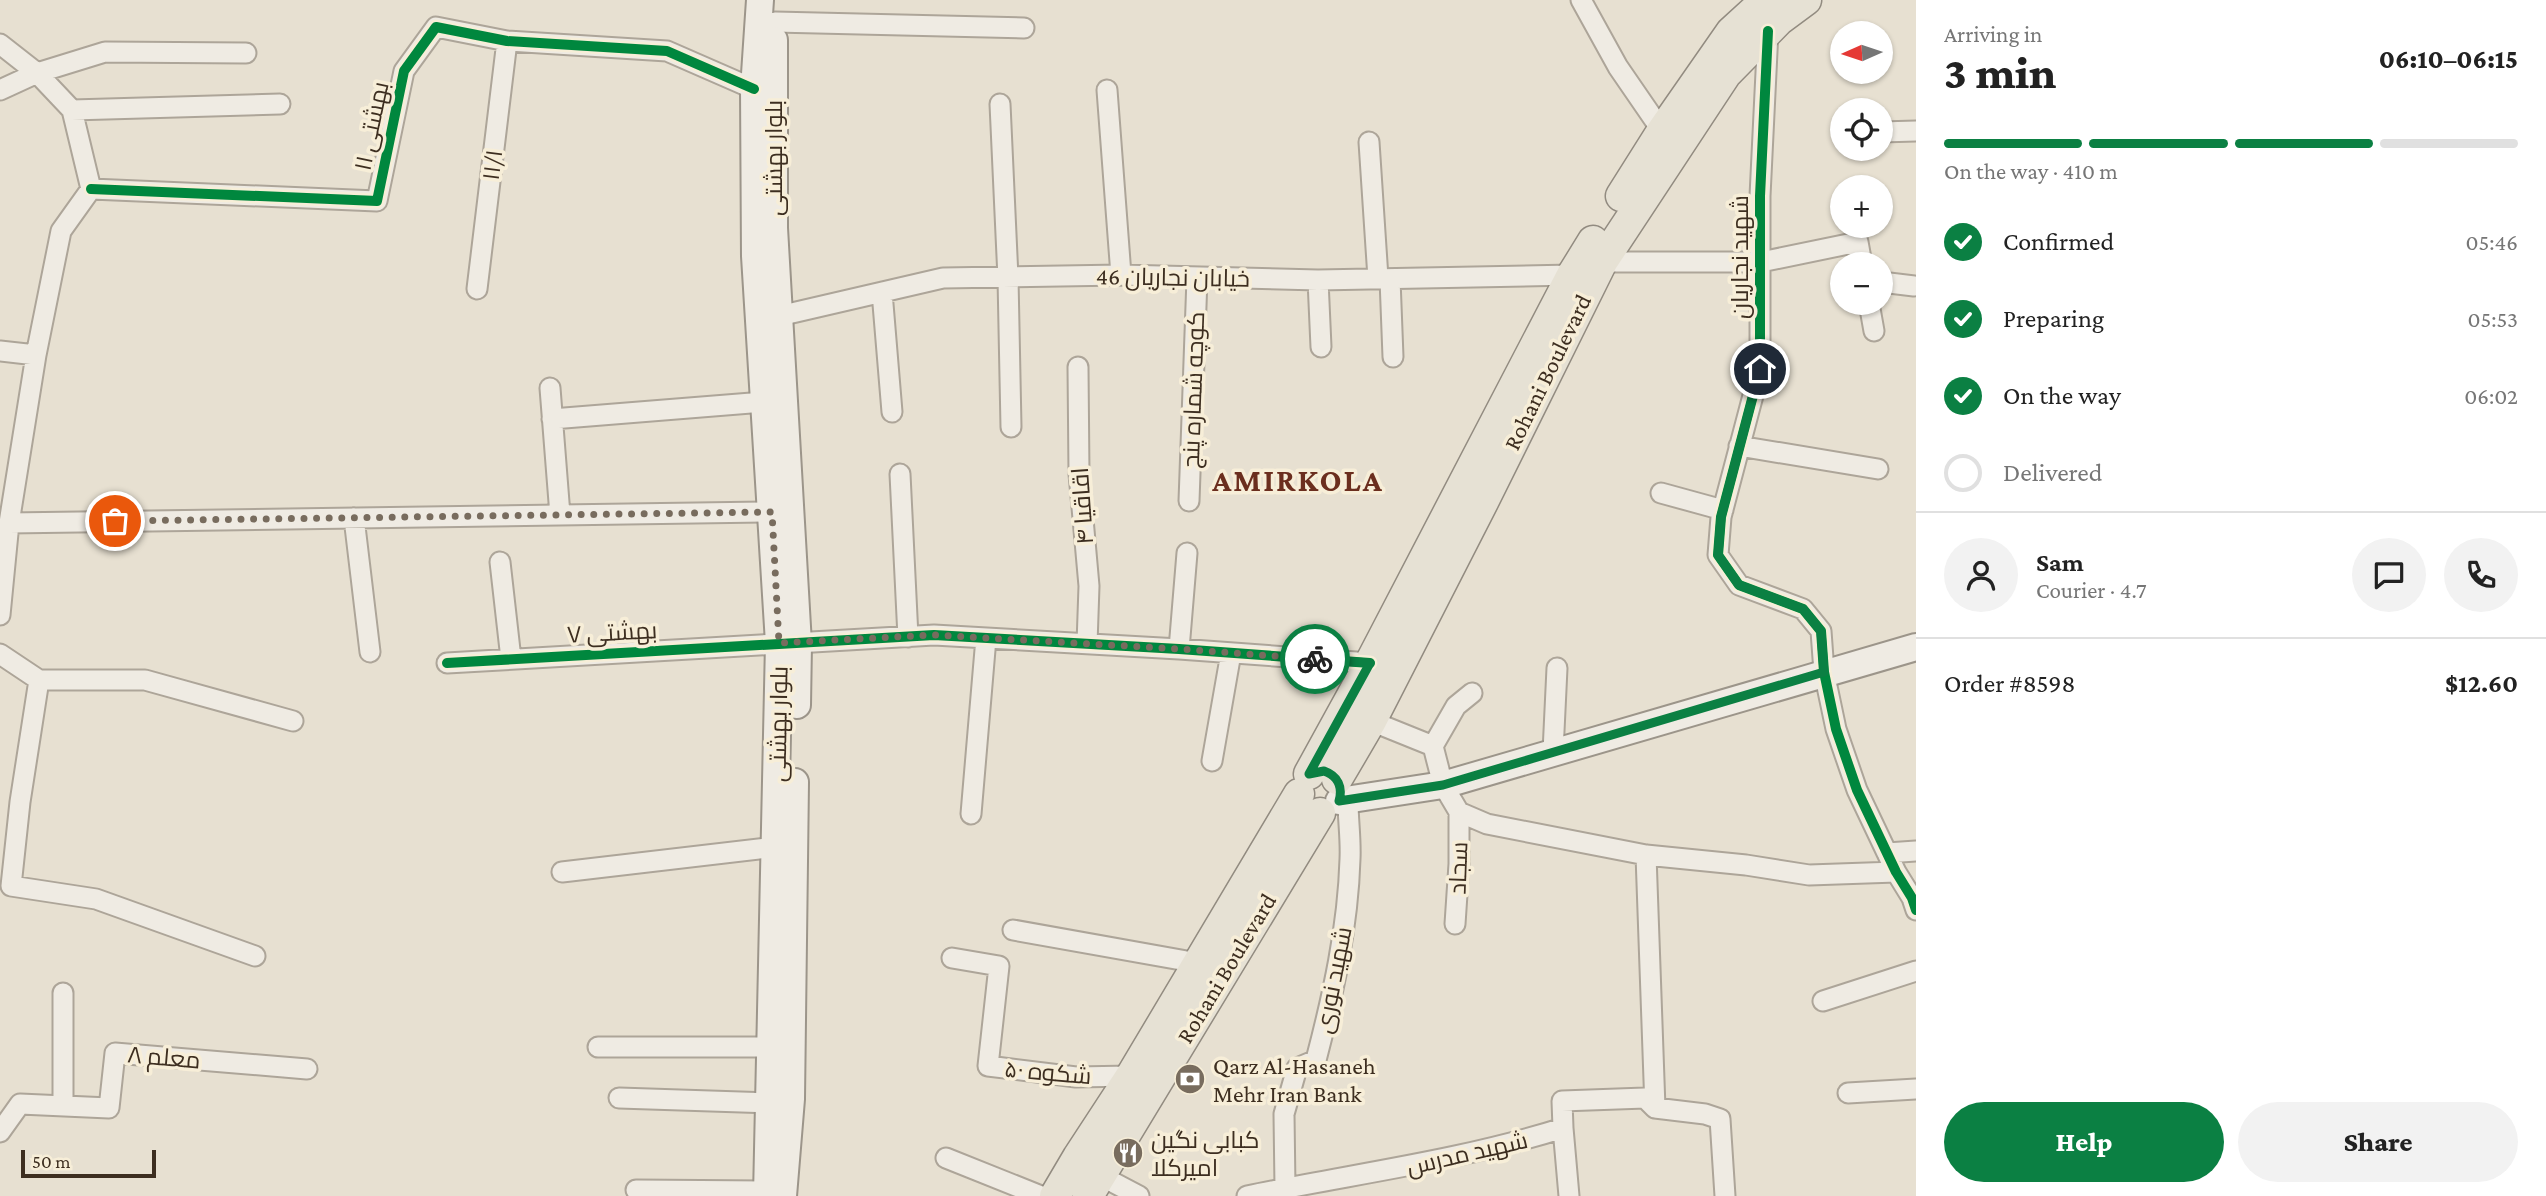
<!DOCTYPE html>
<html lang="en">
<head>
<meta charset="utf-8">
<style>
  body { margin:0; font-family:"Crimson Pro",Cairo,serif; background:#f2f2f2; color:#222; height:100vh; display:flex; flex-direction:column; font-size:26px; white-space:nowrap }
  * { box-sizing:border-box; margin:0 }
  p { font-size:23px; color:#767676 }
  .icon { flex:none; width:38px; height:38px; fill:none; stroke:currentColor; stroke-width:2; stroke-linecap:round; stroke-linejoin:round }
  .map { position:relative; flex:1; overflow:hidden }
  .sheet { display:flex; flex-direction:column; background:#fff; width:630px }
  .sheet>* { flex:none }
  .needle { width:46px; rotate:267deg }
  .buttons { position:absolute; left:1830px; top:21px; display:grid; gap:14px }
  .buttons a { display:grid; place-items:center; width:63px; height:63px; border-radius:50%; background:#fff; box-shadow:0 2px 5px #0004; font-size:35px }
  .scale { position:absolute; left:21px; bottom:18px; width:135px; box-sizing:border-box; padding-left:7px; border:4px solid #3d2e20; border-top:0; font-size:19px; line-height:24px; white-space:nowrap; color:#3d2e20; -webkit-text-stroke:5px #f7eed8; paint-order:stroke }
  .pin { position:absolute; display:grid; place-items:center; width:60px; height:60px; color:#fff; margin:-30px; border:4px solid #fff; border-radius:50%; box-shadow:0 2px 7px #0007 }
  .courier { position:absolute; display:grid; place-items:center; width:70px; height:70px; margin:-35px; border:5px solid #0b8043; border-radius:50%; background:#fff; color:#222; box-shadow:0 2px 9px #0007 }
  .head em { font-style:normal; font-weight:800 }
  .head div { display:flex; flex-direction:column-reverse }
  .head { display:flex; align-items:center; justify-content:space-between; height:119px; padding:0 28px }
  h1 { font-size:46px; font-weight:800; line-height:52px }
  .bar { display:grid; grid-template-columns:repeat(4,1fr); gap:10px 7px; align-content:center; height:84px; padding:0 28px }
  .bar i { height:9px; border-radius:5px; background:#e0e0e0 }
  .bar .on { background:#0b8043 }
  .bar p { grid-column:span 4 }
  .line { display:flex; align-items:center; gap:18px; padding:0 28px; border-top:2px solid #e0e0e0 }
  .line div { flex:1 }
  .round { display:grid; place-items:center; flex:none; width:74px; height:74px; border-radius:37px; background:#f2f2f2 }
  ol { padding:0 28px; list-style:none }
  li { display:flex; align-items:center; gap:21px; height:77px }
  li p { margin-inline-start:auto }
  li .icon { padding:7px; border-radius:50%; background:#0b8043; color:#fff; stroke-width:4 }
  li:last-child { color:#767676 }
  li i { width:38px; height:38px; border:4px solid #e0e0e0; border-radius:50% }
  .button { display:flex; gap:14px; margin-top:auto; padding:14px 28px }
  .button a { flex:1; height:80px; border-radius:42px; background:#0b8043; color:#fff; font-size:28px; font-weight:800; line-height:80px; text-align:center }
  .button a+a { background:#f2f2f2; color:#222 }
  main { display:flex; flex:1; min-height:0 }
  .map>svg:first-child { display:block }
</style>
</head>
<body>
<main>
<div class="map">
<svg width="1916" height="1196" viewBox="0 0 1916 1196">
  <rect width="100%" height="100%" fill="#e7e0d1"/>
  <g fill="none" stroke-linecap="round" stroke-linejoin="round">
    <g stroke="#ada599" stroke-width="23">
      <path id="minor" d="M 1581,0 L 1618,67 L 1662,131
        M 775,22 L 1024,28
        M 1768,31 L 1760,196 L 1760,369 L 1721,517 L 1718,555 L 1739,585 L 1803,609 L 1821,631 L 1824,672 L 1836,729 L 1857,790 L 1896,872 L 1912,898 L 1916,910
        M 0,44 L 37,73 L 72,110 L 91,189 L 61,231 L 36,355 L 9,523 L 0,615
        M 0,90 L 37,73 L 105,52 L 246,53
        M 1107,90 L 1121,275
        M 1000,104 L 1008,278 L 1011,427
        M 72,110 L 280,104
        M 1881,132 L 1916,131
        M 1369,142 L 1378,278
        M 91,189 L 377,201 L 404,71 L 436,27 L 507,41 L 667,51 L 754,89
        M 1602,262 L 1761,262 L 1858,242 L 1862,264
        M 1390,279 L 1393,357
        M 1318,280 L 1321,347
        M 1881,282 L 1914,286
        M 477,289 L 507,41
        M 882,292 L 892,412
        M 1869,303 L 1874,331
        M 779,316 L 943,278 L 1121,275 L 1318,280 L 1572,275
        M 0,351 L 36,355
        M 1078,367 L 1079,474 L 1089,586 L 1087,644
        M 550,388 L 560,515
        M 552,419 L 764,402
        M 1739,446 L 1878,469
        M 900,474 L 908,637
        M 1661,493 L 1723,510
        M 1189,501 L 1197,278
        M 354,518 L 370,652
        M 9,523 L 772,512
        M 500,562 L 511,659
        M 1179,649 L 1187,553
        M 0,654 L 39,680 L 145,680 L 293,721
        M 447,663 L 934,635 L 1179,649 L 1370,663
        M 39,680 L 20,802 L 11,886 L 96,899 L 255,956
        M 1371,721 L 1433,746 L 1443,785 L 1459,812 L 1487,824 L 1646,855 L 1746,865 L 1809,875 L 1896,872
        M 1433,746 L 1456,706 L 1472,693
        M 1553,752 L 1557,668
        M 1212,761 L 1231,653
        M 971,814 L 986,638
        M 1887,853 L 1916,851
        M 1646,855 L 1655,1108
        M 562,872 L 776,847
        M 1455,924 L 1459,864 L 1459,812
        M 1013,930 L 1198,963
        M 952,958 L 999,966 L 988,1066 L 1076,1077 L 1131,1076
        M 1823,1001 L 1916,971
        M 598,1047 L 771,1047
        M 1848,1093 L 1916,1089
        M 619,1098 L 769,1103
        M 63,1106 L 63,993
        M 1655,1108 L 1705,1114 L 1720,1119 L 1725,1196
        M 1563,1128 L 1569,1196
        M 0,1132 L 20,1104 L 109,1108 L 115,1053 L 307,1069
        M 946,1158 L 1041,1196
        M 1101,1176 L 1139,1196
        M 1285,1188 L 1284,1114 L 1297,1068 L 1316,1060 C 1333,995 1348,927 1350,859 C 1351,840 1348,820 1348,801
        M 636,1190 L 767,1191
        M 1247,1196 C 1352,1174 1459,1161 1563,1128 L 1562,1101 L 1645,1098 L 1655,1108"/>
    </g>
    <g stroke="#9c958a" stroke-width="30">
      <path id="secondary" d="M 760,0 L 754,89 L 755,256 L 779,643 L 767,1196
        M 774,40 L 774,228 L 798,644 L 797,705
        M 1339,801 L 1443,785 L 1916,647
        M 783,1196 L 791,1099 L 795,782"/>
    </g>
    <g stroke="#928b80" stroke-width="33">
      <path id="primary" d="M 1621,196 L 1662,131 L 1731,32 L 1766,0
        M 1309,774 L 1370,663 L 1572,275 L 1593,241
        M 1337,779 L 1371,721 L 1482,504 L 1602,262 L 1726,74 L 1779,20 L 1806,0
        M 1055,1196 L 1078,1157 L 1131,1076 L 1299,794
        M 1088,1196 L 1320,813"/>
    </g>
    <use href="#minor" stroke="#efebe3" stroke-width="19"/>
    <use href="#secondary" stroke="#efebe3" stroke-width="26"/>
    <use href="#primary" stroke="#e6e1d4" stroke-width="30"/>
    <g stroke="#f7eed8" stroke-width="15">
      <path id="cycleway" d="M 1768,31 L 1760,196 L 1760,369 L 1721,517 L 1718,555 L 1739,585 L 1803,609 L 1821,631 L 1824,672 L 1836,729 L 1857,790 L 1896,872 L 1912,898 L 1916,910
        M 91,189 L 377,201 L 404,71 L 436,27 L 507,41 L 667,51 L 754,89
        M 447,663 L 934,635 L 1179,649 L 1370,663"/>
    </g>
    <use href="#cycleway" stroke="#00873e" stroke-width="10"/>
  </g>
  <g fill="none" stroke-linecap="round" stroke-linejoin="round">
    <path stroke="#786c5e" stroke-width="7" stroke-dasharray="0 12.6" d="M 115,521 L 772,512 L 779,643 L 934,635 L 1179,649 L 1315,659"/>
    <path stroke="#0b8043" stroke-width="9" d="M 1315,659 L 1370,663 L 1309,774 L 1324,771 C 1338,776 1343,787 1339,801 L 1443,785 L 1824,672 L 1821,631 L 1803,609 L 1739,585 L 1718,555 L 1721,517 L 1760,369"/>
  </g>
  <defs>
    <g id="bank-disc" transform="scale(1.575)"><circle r="9.5" fill="#786c5e" stroke="#f7eed8"/><path d="M-6-4H6V4H-6ZM0-2.3a2.3 2.3 0 1 0 0 4.6a2.3 2.3 0 1 0 0-4.6Z" fill="#fff"/></g>
    <g id="restaurant-disc" transform="scale(1.575)"><circle r="9.5" fill="#786c5e" stroke="#f7eed8"/><path d="M-5-6h1v4h1v-4h1v4h1v-4h1v5L-1.5 .5V6h-2V.5L-5-1ZM5-6V6H3V1.5H1.5Q1.5-4 5-6Z" fill="#fff"/></g>
  </defs>
  <g fill-rule="evenodd">
    <use href="#bank-disc" x="1190" y="1079"/>
    <use href="#restaurant-disc" x="1128" y="1153"/>
  </g>
  <g text-anchor="middle" dominant-baseline="central" stroke-width="7" stroke-linejoin="round" paint-order="stroke">
    <g font-size="24" fill="#3d2e20" stroke="#f7eed8">
      <text transform="translate(371 126) rotate(-78)">بهشتی ۱۱</text>
      <text transform="translate(773 158) rotate(-90)">بلوار بهشتی</text>
      <text transform="translate(492 165) rotate(-83)">۱۱/۱</text>
      <text transform="translate(1739 257) rotate(-90)">شهید نجاریان</text>
      <text transform="translate(1173 277) rotate(1)">خیابان نجاریان 46</text>
      <text transform="translate(1547 372) rotate(-64)">Rohani Boulevard</text>
      <text transform="translate(1193 390) rotate(-88)">کوچه شماره پنج</text>
      <text transform="translate(1082 506) rotate(-94)">اقاقیا ۴</text>
      <text transform="translate(612 632) rotate(-3)">بهشتی ۷</text>
      <text transform="translate(778 724) rotate(-89)">بلوار بهشتی</text>
      <text transform="translate(1458 868) rotate(-88)">سجاد</text>
      <text transform="translate(1226 968) rotate(-59)">Rohani Boulevard</text>
      <text transform="translate(1333 980) rotate(-79)">شهید نوری</text>
      <text transform="translate(164 1057) rotate(5)">معلم ۸</text>
      <text transform="translate(1048 1072) rotate(5)">شکوه ۵۰</text>
      <text transform="translate(1467 1153) rotate(-13)">شهید مدرس</text>
    </g>
    <g font-size="24" fill="#3d2e20" stroke="#f7eed8" text-anchor="start">
      <text x="1213" y="1065">Qarz Al-Hasaneh<tspan x="1213" dy="28">Mehr Iran Bank</tspan></text>
      <text x="1151" y="1139">کبابی نگین<tspan x="1151" dy="28">امیرکلا</tspan></text>
    </g>
    <g font-size="32" font-weight="bold" letter-spacing="2" fill="#6b2e1e" stroke="#f7eed8">
      <text x="1298" y="480">AMIRKOLA</text>
    </g>
  </g>
</svg>
<div class="buttons">
<a><svg class="needle" viewBox="-14 -14 28 28"><path d="M0-13l5 13h-10z" fill="#e53935"/><path d="M0 13l5-13h-10z" fill="#767676"/></svg></a>
<a><svg class="icon" aria-label="locate" viewBox="0 0 24 24"><circle cx="12" cy="12" r="6"/><path d="M12 2v4M12 18v4M2 12h4M18 12h4"/></svg></a>
<a>+</a>
<a>−</a>
</div>
<div class="scale">50 m</div>
<div class="pin" style="left:115px;top:521px;background:#ea580c"><svg class="icon" aria-label="bag" viewBox="0 0 24 24"><path d="M5 8h14l-1 12H6zM9 8a3 3 0 0 1 6 0"/></svg></div>
<div class="pin" style="left:1760px;top:369px;background:#1f2937"><svg class="icon" aria-label="home" viewBox="0 0 24 24"><path d="M3 11l9-7 9 7M6 9v11h12V9"/></svg></div>
<div class="courier" style="left:1315px;top:659px"><svg class="icon" aria-label="bike" viewBox="0 0 24 24"><circle cx="6" cy="16" r="4"/><circle cx="18" cy="16" r="4"/><path d="M6 16l4-8h5l3 8M10 8l3 8H6M13 5h3"/></svg></div>
</div>
<section class="sheet">
<div class="head"><div><h1>3 min</h1><p>Arriving in</p></div><em>06:10–06:15</em></div>
<div class="bar"><i class="on"></i><i class="on"></i><i class="on"></i><i></i><p>On the way · 410 m</p></div>
<ol>
<li><svg class="icon" aria-label="check" viewBox="0 0 24 24"><path d="M5 12l5 5 9-10"/></svg>Confirmed<p>05:46</p></li>
<li><svg class="icon" aria-label="check" viewBox="0 0 24 24"><path d="M5 12l5 5 9-10"/></svg>Preparing<p>05:53</p></li>
<li><svg class="icon" aria-label="check" viewBox="0 0 24 24"><path d="M5 12l5 5 9-10"/></svg>On the way<p>06:02</p></li>
<li><i></i>Delivered</li>
</ol>
<div class="line" style="height:126px"><a class="round"><svg class="icon" aria-label="person" viewBox="0 0 24 24"><circle cx="12" cy="8" r="4"/><path d="M4 21q1-7 8-7t8 7"/></svg></a><div><b>Sam</b><p>Courier · 4.7</p></div><a class="round"><svg class="icon" aria-label="chat" viewBox="0 0 24 24"><path d="M4 5h16v11H9l-5 4z"/></svg></a><a class="round"><svg class="icon" aria-label="phone" viewBox="0 0 24 24"><path d="M5 4h4l2 5-3 2q2 4 5 5l2-3 5 2v4C11 20 4 13 5 4z"/></svg></a></div>
<div class="line" style="height:91px"><div>Order #8598</div><b>$12.60</b></div>
<div class="button"><a>Help</a><a>Share</a></div>
</section>
</main>
</body>
</html>
